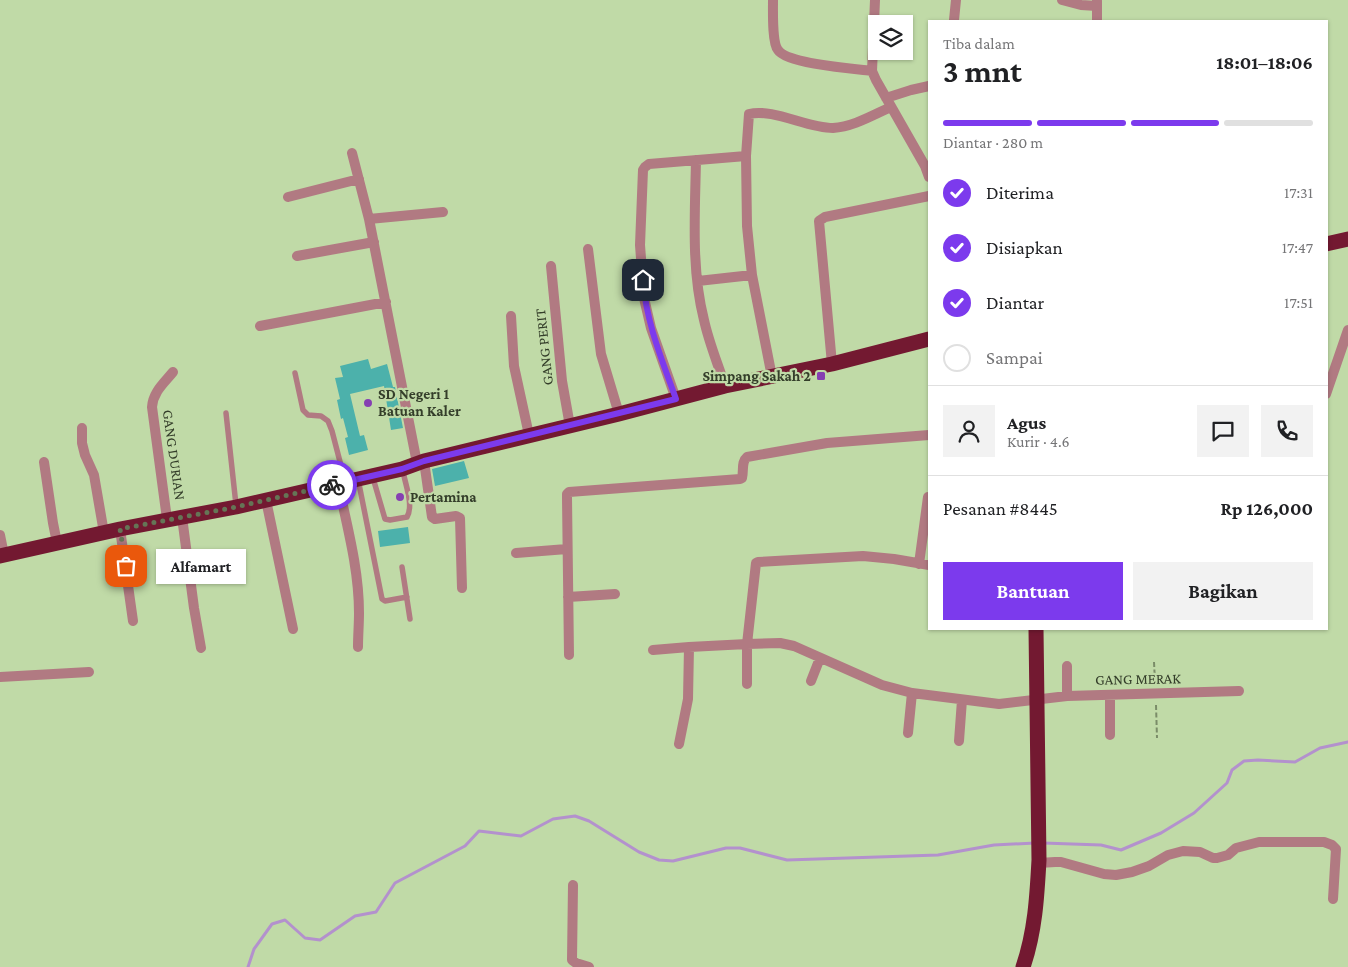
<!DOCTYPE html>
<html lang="id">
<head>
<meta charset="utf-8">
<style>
  body { margin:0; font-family:"Crimson Pro",serif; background:#f2f2f2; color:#202124; height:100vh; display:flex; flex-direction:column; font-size:19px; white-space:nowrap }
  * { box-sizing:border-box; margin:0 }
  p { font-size:16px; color:#757577 }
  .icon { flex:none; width:28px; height:28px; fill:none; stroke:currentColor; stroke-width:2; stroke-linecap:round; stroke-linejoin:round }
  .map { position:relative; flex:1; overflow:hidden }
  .drawer { position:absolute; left:928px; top:20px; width:400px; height:610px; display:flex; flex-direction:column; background:#fff; border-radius:0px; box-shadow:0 1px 4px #0004 }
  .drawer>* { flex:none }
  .fabs { position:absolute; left:868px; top:15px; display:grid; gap:10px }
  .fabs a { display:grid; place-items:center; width:45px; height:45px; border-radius:0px; background:#fff; box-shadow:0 1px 4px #0004; font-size:25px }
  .pin { position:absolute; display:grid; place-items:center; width:42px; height:42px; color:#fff; margin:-21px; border-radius:10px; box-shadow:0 2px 8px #0006 }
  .courier { position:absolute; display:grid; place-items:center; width:50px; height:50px; margin:-25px; border:4px solid #7c3aed; border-radius:50%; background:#fff; color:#222; box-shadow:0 1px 6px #0007 }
  .bubble { position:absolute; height:35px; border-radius:0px; background:#fff; box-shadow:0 1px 4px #0004; font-size:16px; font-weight:700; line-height:35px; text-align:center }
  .head em { font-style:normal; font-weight:700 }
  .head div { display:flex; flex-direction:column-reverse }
  .head { display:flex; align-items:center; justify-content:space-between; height:85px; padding:0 15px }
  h1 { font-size:32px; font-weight:700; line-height:38px }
  .bar { display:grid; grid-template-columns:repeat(4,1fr); gap:8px 5px; align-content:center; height:60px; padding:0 15px }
  .bar i { height:6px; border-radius:4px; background:#e0e0e0 }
  .bar .on { background:#7c3aed }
  .bar p { grid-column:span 4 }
  .line { display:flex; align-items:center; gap:12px; padding:0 15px; border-top:1px solid #e0e0e0 }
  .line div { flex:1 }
  .round { display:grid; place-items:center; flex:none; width:52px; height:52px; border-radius:0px; background:#f2f2f2 }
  ol { padding:0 15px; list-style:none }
  li { display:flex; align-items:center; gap:15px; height:55px }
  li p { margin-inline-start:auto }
  li .icon { padding:5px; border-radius:50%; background:#7c3aed; color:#fff; stroke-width:4 }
  li:last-child { color:#757577 }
  li i { width:28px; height:28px; border:2px solid #e0e0e0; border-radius:50% }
  .action { display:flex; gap:10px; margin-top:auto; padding:10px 15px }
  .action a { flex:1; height:58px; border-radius:0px; background:#7c3aed; color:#fff; font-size:20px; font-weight:700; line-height:58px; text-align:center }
  .action a+a { background:#f2f2f2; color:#202124 }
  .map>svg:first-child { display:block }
</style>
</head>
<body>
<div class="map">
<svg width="1348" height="967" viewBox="0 0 1348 967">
  <rect width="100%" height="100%" fill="#c0daa7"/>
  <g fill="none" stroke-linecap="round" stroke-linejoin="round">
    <path stroke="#b391cd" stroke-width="3" d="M 1043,843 L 1101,845 L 1121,850 L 1161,833 L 1194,813 L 1227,783 L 1232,770 L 1244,761 L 1258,760 L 1295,762 L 1320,748 L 1348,742
      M 248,967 L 254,949 L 272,924 L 285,920 L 305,938 L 320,940 L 355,916 L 376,912 L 395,883 L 465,846 L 479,831 L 521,836 L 553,819 L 575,816 L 589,821 L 639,852 L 659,860 L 673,861 L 726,848 L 740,848 L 787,860 L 938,855 L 994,845 L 1035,843"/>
  </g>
  <path fill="#4cb1ab" d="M 368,359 L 371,369 L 387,364 L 393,387 L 395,387 L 403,428 L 391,430 L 384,386 L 350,394 L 360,436 L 364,435 L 368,450 L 349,455 L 345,438 L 348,437 L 343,418 L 341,419 L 337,400 L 340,399 L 335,378 L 343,377 L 340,366 Z
    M 464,461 L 469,478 L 435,486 L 432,469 Z
    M 408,527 L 410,543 L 380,547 L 378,531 Z"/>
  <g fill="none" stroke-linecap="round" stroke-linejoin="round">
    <path stroke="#7a8c68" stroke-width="2" stroke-dasharray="5 2.5" stroke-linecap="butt" d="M 1154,662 L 1155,682
      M 1156,705 L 1157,738"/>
    <path stroke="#b17a82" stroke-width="5.5" d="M 295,373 L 303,410 L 308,415 L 321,416 L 328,421 L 332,431 L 345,481
      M 226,413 L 236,505
      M 373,478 L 385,519 L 390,520 L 407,517 C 414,505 405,484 403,471
      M 358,479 L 382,599 L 385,601 L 407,597
      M 402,567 L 410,619"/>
    <path stroke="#b17a82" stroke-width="10" d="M 773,0 C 773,11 772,43 778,50 C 787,64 855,69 872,71
      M 875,0 L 872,71 L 876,80 L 925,166 L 929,177
      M 1062,0 L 1081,5 L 1097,6
      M 954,20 L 956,0
      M 1097,21 L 1097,1
      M 886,98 L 911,90 L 929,86
      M 352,153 L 369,219 L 417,463
      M 696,160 C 695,213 691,269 704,320 C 709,343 718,364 725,386
      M 288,197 L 359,179
      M 369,219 L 443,212
      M 588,249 L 601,354 L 619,414
      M 297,256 L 374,242
      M 551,266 L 562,381 L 570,426
      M 698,281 L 752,275
      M 511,316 L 514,366 L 529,435
      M 260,326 L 386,302
      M 832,364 L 819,221 L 825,217 L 929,196
      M 772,377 L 752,275 L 747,226 L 746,156 L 749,114 C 773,108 807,128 833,128 C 853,127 873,115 891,107
      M 1326,394 L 1348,330
      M 676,399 L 651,328 L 644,298 L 640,245 L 643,170 L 645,167 L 649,164 L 746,156
      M 82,428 L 82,443 L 85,455 L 94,475 L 104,533
      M 424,461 L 432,517 L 435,519 L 456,516 L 460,518 L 462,588
      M 44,462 L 53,523 L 57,543
      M 338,483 C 347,526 359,569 359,613 C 359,624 358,636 358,647
      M 266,500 L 293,629
      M 182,517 L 194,608 L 201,648
      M 167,519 L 152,407 C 153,392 164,383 173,372
      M 120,529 L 133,621
      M 0,535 L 4,555
      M 516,553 L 567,549
      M 919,564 L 928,497
      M 929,565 L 894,559 L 863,556 L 758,562 L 756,563 L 747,644 L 780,643 L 794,646 L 882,685 L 912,693 L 999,704 L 1067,696 L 1239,691
      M 568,597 L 615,594
      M 653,650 L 689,647 L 747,644 L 747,684
      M 569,655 L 567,498 L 567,494 L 569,492 L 740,479 L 742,478 C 744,470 741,462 747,457 L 827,443 L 929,435
      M 0,677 L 89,672
      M 811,681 L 820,658
      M 1110,695 L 1110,735
      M 1067,696 L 1067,666
      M 908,733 L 912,693
      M 959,741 L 962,700
      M 679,744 L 688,699 L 689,647
      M 1039,863 L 1055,862 L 1061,862 L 1104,874 L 1116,875 L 1132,872 L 1149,866 L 1168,855 L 1183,851 L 1200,852 L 1213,858 L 1217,858 L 1228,855 L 1236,848 L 1259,842 L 1324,842 L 1332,845 L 1336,849 L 1333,899
      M 573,885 L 572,960 L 576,963 L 589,967"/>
    <path stroke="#731931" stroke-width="15" d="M 1326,244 L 1348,239
      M 0,556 L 120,529 L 236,507 L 402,469 L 424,461 L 619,414 L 725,386 L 832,364 L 929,339
      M 1023,967 C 1035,932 1037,897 1039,860 L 1036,629"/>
  </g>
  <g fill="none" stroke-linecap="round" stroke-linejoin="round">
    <path stroke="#657556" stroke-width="5" stroke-dasharray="0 9" d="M 126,566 L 120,529 L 236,507 L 332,485"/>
    <path stroke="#7c3aed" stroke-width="6" d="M 332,485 L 402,469 L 424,461 L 676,399 C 662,360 646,322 643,280"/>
  </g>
  <g fill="#863fb2" stroke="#c0daa7" stroke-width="2">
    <rect x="816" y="371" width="10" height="10" rx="2.5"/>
    <circle cx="368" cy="403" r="5"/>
    <circle cx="400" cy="497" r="5"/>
  </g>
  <g text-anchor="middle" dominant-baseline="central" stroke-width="4.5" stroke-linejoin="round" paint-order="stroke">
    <g font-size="15" fill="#343e2a" stroke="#c0daa7">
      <text transform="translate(544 347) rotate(-96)">GANG PERIT</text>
      <text transform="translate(174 455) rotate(82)">GANG DURIAN</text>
      <text transform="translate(1138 679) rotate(-1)">GANG MERAK</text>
    </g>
    <g font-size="15" font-weight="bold" fill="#343e2a" stroke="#c0daa7" text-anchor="start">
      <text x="811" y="376" text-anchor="end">Simpang Sakah 2</text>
      <text x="378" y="394">SD Negeri 1<tspan x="378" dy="17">Batuan Kaler</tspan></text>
      <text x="410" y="497">Pertamina</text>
    </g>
  </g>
</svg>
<div class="fabs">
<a><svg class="icon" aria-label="layers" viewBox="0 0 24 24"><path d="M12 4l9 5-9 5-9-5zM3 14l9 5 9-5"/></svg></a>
</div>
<div class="pin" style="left:126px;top:566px;background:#ea580c"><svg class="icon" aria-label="bag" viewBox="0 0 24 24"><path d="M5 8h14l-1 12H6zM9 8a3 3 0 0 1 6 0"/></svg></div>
<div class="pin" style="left:643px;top:280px;background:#1f2937"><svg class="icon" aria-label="home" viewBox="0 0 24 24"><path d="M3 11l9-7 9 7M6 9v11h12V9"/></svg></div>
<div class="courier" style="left:332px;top:485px"><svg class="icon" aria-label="bike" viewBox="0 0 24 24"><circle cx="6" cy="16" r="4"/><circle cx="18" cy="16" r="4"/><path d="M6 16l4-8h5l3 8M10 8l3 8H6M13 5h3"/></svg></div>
<div class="bubble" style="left:156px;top:549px;width:90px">Alfamart</div>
<section class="drawer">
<div class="head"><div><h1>3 mnt</h1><p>Tiba dalam</p></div><em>18:01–18:06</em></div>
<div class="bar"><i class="on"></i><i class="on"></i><i class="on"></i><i></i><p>Diantar · 280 m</p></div>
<ol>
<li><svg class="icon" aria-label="check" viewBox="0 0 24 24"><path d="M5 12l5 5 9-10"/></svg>Diterima<p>17:31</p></li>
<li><svg class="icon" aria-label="check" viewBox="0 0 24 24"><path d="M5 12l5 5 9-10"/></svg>Disiapkan<p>17:47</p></li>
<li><svg class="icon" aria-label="check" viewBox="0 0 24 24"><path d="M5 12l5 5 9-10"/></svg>Diantar<p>17:51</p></li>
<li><i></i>Sampai</li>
</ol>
<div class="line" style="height:90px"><a class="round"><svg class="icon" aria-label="person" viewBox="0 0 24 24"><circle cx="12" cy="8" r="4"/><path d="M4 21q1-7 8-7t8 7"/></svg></a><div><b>Agus</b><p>Kurir · 4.6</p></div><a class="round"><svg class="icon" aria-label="chat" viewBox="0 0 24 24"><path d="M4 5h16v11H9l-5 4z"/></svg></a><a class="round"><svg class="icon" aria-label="phone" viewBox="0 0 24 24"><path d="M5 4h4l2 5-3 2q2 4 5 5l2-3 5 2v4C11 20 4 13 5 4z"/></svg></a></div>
<div class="line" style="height:65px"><div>Pesanan #8445</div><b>Rp 126,000</b></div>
<div class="action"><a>Bantuan</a><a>Bagikan</a></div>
</section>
</div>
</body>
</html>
